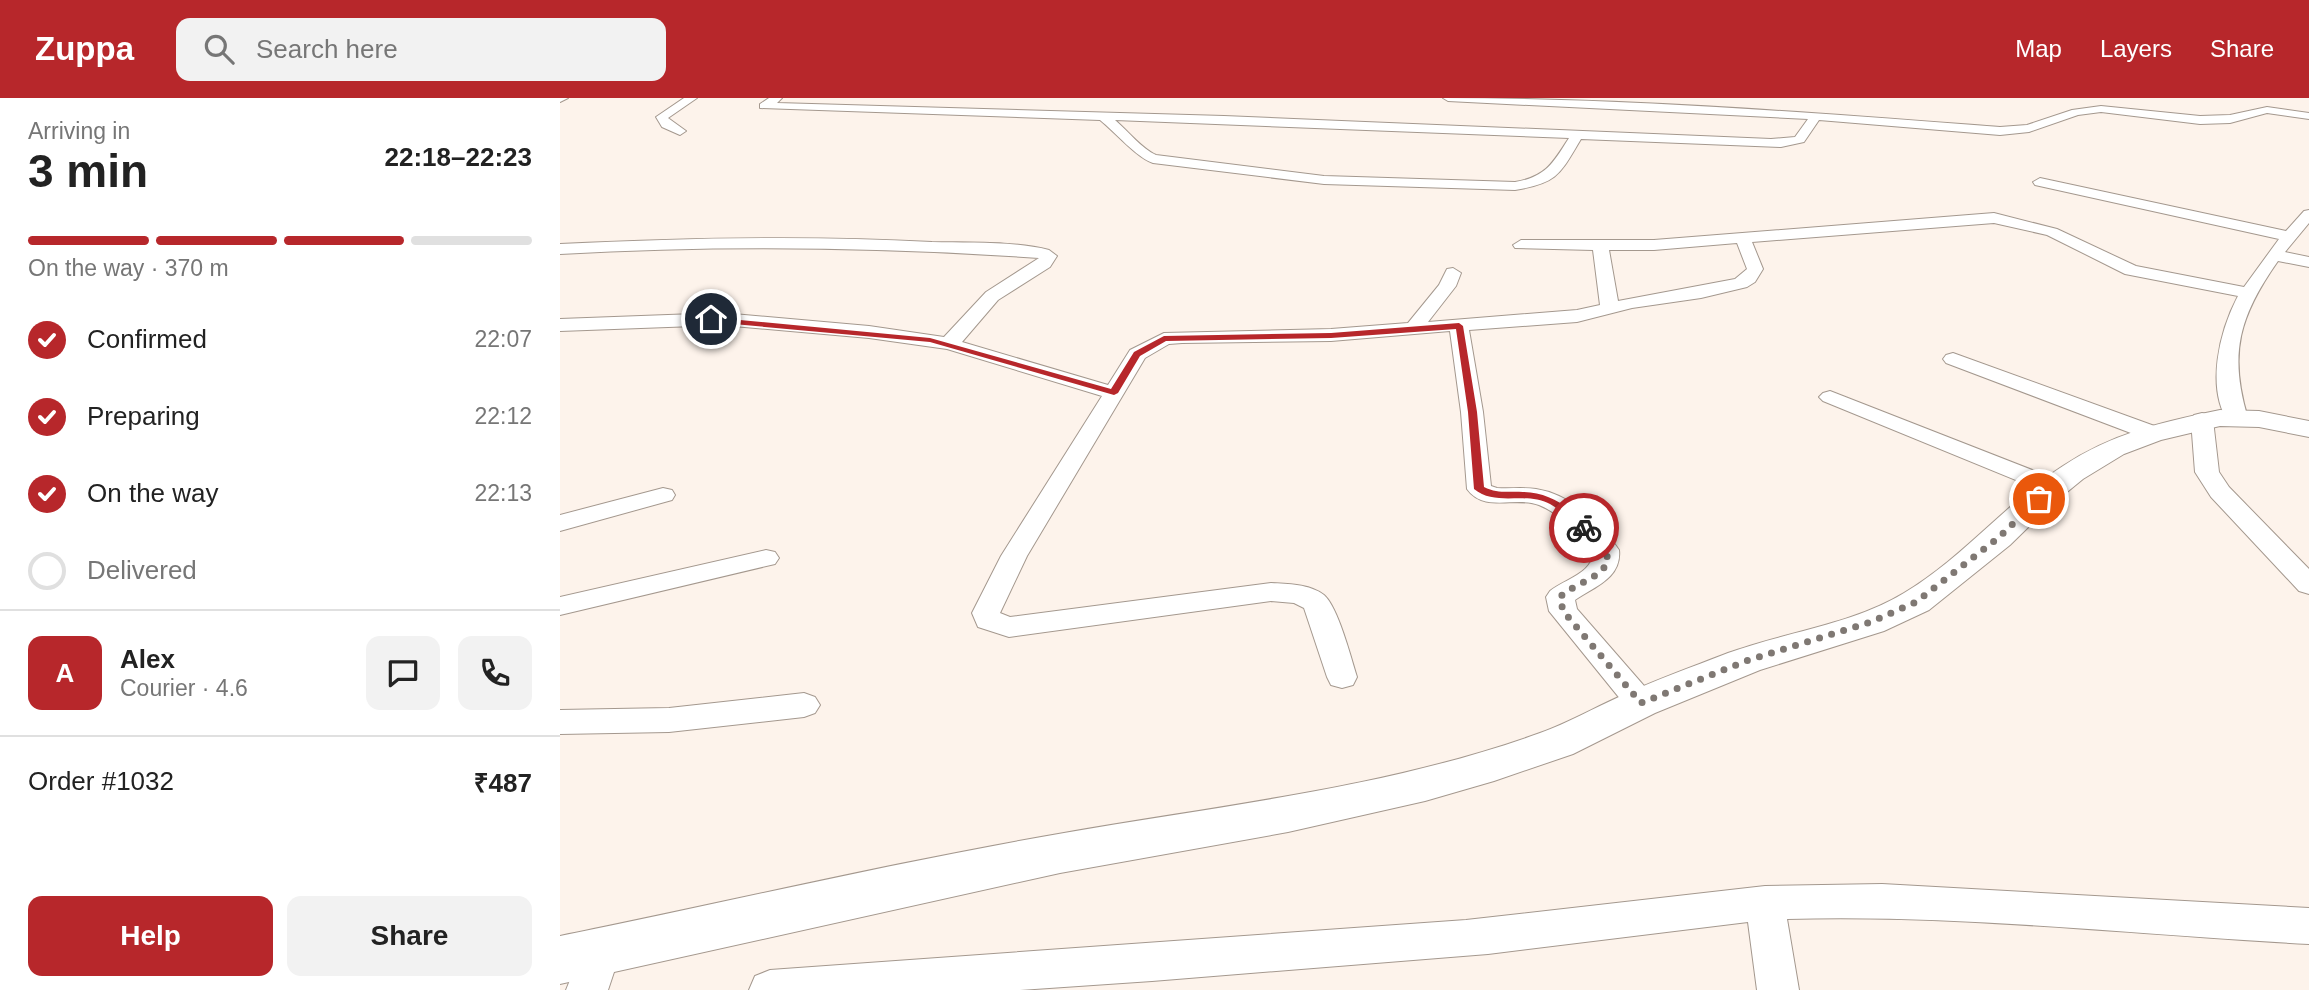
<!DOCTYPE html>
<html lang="en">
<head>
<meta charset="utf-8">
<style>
  body { margin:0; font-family:Arial,sans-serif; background:#f2f2f2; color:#222; height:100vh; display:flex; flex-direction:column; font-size:26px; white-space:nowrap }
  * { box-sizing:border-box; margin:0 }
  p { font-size:23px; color:#767676 }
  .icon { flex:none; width:38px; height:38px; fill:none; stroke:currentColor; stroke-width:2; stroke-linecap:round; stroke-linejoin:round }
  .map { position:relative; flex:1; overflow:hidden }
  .details { display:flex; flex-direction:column; background:#fff; width:560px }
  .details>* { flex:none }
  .pin { position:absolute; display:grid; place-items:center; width:60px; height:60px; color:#fff; margin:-30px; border:4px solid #fff; border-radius:50%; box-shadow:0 2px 7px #0007 }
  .courier { position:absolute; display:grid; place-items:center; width:70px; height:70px; margin:-35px; border:5px solid #b7272b; border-radius:50%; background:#fff; color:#222; box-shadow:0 2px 9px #0007 }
  .overview em { font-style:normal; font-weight:600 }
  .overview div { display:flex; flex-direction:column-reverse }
  .overview { display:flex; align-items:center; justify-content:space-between; height:119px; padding:0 28px }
  h1 { font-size:46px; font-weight:600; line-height:52px }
  .bar { display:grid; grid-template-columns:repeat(4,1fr); gap:10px 7px; align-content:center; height:84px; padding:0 28px }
  .bar i { height:9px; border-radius:5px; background:#e0e0e0 }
  .bar .on { background:#b7272b }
  .bar p { grid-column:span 4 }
  .line { display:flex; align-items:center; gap:18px; padding:0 28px; border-top:2px solid #e0e0e0 }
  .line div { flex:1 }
  .round { display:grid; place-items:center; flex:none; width:74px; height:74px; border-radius:14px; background:#f2f2f2 }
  ol { padding:0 28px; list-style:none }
  li { display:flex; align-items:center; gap:21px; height:77px }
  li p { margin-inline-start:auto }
  li .icon { padding:7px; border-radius:50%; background:#b7272b; color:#fff; stroke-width:4 }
  li:last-child { color:#767676 }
  li i { width:38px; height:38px; border:4px solid #e0e0e0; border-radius:50% }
  .cta { display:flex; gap:14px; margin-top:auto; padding:14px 28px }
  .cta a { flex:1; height:80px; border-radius:14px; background:#b7272b; color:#fff; font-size:28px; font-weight:600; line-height:80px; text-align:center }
  .cta a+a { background:#f2f2f2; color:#222 }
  header { display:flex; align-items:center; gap:42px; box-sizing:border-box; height:98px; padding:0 35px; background:#b7272b; color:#fff }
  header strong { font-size:33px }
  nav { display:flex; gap:38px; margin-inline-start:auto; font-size:24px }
  .search { width:490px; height:63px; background:#f2f2f2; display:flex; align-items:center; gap:18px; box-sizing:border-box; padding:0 24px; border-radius:14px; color:#767676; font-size:26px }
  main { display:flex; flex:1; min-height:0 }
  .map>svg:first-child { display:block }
</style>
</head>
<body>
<header>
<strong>Zuppa</strong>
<div class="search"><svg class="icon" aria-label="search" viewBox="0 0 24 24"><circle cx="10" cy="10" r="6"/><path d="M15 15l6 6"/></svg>Search here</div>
<nav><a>Map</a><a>Layers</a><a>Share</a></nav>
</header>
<main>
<section class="details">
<div class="overview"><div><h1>3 min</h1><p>Arriving in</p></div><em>22:18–22:23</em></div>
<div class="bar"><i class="on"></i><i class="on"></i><i class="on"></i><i></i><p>On the way · 370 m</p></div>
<ol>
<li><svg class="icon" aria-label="check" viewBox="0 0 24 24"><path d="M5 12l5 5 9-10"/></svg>Confirmed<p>22:07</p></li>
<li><svg class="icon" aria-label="check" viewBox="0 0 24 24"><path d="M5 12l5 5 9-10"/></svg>Preparing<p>22:12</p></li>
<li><svg class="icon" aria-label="check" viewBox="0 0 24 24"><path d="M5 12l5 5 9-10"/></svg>On the way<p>22:13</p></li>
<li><i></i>Delivered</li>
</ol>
<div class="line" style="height:126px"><b class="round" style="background:#b7272b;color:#fff">A</b><div><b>Alex</b><p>Courier · 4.6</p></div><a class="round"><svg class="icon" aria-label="chat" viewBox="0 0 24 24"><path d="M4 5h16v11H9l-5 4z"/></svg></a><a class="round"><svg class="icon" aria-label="phone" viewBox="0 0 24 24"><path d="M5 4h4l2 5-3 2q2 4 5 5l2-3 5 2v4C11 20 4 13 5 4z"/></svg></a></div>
<div class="line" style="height:91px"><div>Order #1032</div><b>₹487</b></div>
<div class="cta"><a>Help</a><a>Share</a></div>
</section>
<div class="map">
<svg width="1749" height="892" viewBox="0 0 1749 892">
  <rect width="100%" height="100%" fill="#fdf3eb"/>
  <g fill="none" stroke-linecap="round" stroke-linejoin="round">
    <g stroke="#a4988e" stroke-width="2">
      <path id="minor" d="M 0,0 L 8,0 L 0,4 Z
        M 124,0 L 137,0 L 108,20 L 126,33 L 120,37 L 102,29 L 96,19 Z
        M 209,0 L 222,0 L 217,5 L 664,18 L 1211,41 L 1235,39 L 1248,21 L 888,3 L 883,0 C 1069,0 1255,15 1440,29 L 1467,27 L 1512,12 L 1541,8 L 1640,18 L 1670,17 L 1707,9 L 1749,15 L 1749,21 L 1707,15 L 1670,25 L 1640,26 L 1541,14 L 1518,17 L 1469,34 L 1440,37 L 1259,22 L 1244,44 L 1221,49 L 1021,41 C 1000,76 998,85 955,92 L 764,86 L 593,65 C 577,60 555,34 540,22 L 200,10 L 200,6 ZM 555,22 L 1009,40 C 993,65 986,79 955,84 L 764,78 L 596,57 C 582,51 568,33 555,22 Z
        M 1480,80 L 1726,133 L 1744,113 L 1749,112 L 1749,125 L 1725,154 L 1749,159 L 1749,169 L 1718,163 C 1680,217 1668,255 1688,320 L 1685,325 L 1669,325 C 1645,290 1660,232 1678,198 L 1565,176 L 1487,137 L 1434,125 L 1192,144 L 1203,171 L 1195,184 L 1187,189 L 1141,200 L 1072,210 L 1017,224 L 909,232 L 923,314 L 931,388 L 937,390 C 950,391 963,389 976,391 C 1010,396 1040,424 1059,452 C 1062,480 1034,489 1015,502 L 1017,511 L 1092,597 L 1097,605 L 1092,613 L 1081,617 L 1070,613 L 989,513 L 986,499 L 990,493 C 1005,481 1034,475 1033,453 C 1018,435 1001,416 979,407 C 956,398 924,415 907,391 L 901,314 L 890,233 L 771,243 L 622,245 L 609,246 L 585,260 L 467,458 L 440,515 L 450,519 L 711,485 C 728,486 750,486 764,497 C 778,509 791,560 797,579 L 793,587 L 782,590 L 771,587 L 767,579 L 744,510 L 734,505 L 711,503 L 449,539 L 418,529 L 412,515 L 441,458 L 542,298 L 387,251 L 309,240 L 162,227 L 0,233 L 0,221 L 162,215 L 309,228 L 384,239 L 426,194 L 479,160 C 319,149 160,147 0,156 L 0,146 C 124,140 248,137 372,144 C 408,145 454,143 489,152 L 497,158 L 490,169 L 438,202 L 402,244 L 548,287 L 570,252 L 604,235 L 771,231 L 848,225 L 879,187 L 887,171 L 893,170 L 901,175 L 896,188 L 868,224 L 1017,212 L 1040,207 L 1033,152 L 955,150 L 953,147 L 961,142 L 1094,142 L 1434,115 L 1497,131 L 1576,168 L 1684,189 L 1719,141 L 1475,87 L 1473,84 ZM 1177,145 L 1187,171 L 1175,181 L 1058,203 L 1049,152 L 1094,152 Z
        M 1393,255 L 1600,330 L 1603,335 L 1600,340 L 1584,340 L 1386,265 L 1383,261 L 1386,257 Z
        M 1270,293 L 1503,384 L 1506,389 L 1503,394 L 1494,396 L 1485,394 L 1263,303 L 1259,299 L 1263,295 Z
        M 1642,315 L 1650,317 L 1653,322 L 1659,374 L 1669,389 L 1749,471 L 1749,496 L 1739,493 L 1651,399 L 1635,374 L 1631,322 L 1634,317 Z
        M 103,390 L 112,392 L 115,397 L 112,402 L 0,433 L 0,417 Z
        M 206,452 L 215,454 L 219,460 L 215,466 L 0,517 L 0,499 Z
        M 244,595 L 255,599 L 260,607 L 255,615 L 244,619 L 109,634 L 0,636 L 0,612 L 109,610 Z
        M 1322,786 L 1749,810 L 1749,846 C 1575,837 1401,816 1227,821 L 1239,892 L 1197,892 L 1188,824 L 928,856 L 592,883 L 460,892 L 189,892 L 195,878 L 210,872 L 906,822 L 1205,788 Z
        M 41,834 L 55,840 L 61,853 L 48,892 L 6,892 L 27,840 Z"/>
    </g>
    <g stroke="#a4988e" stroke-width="2">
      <path id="tertiary" d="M 1660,312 L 1699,313 L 1749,323 L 1749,339 L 1699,329 L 1660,328 L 1601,342 L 1564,356 L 1523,381 L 1490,408 L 1450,447 L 1369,512 L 1324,533 L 1200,572 L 1095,615 L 1013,656 L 934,683 L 865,703 L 728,734 L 500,775 L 0,886 L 0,838 C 168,804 335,764 504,735 C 663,707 828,690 980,635 C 1008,625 1034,610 1061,598 C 1095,582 1132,569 1168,555 C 1225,534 1291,527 1344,495 C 1403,460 1446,405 1503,368 C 1553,335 1602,324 1660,312 Z"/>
    </g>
    <use href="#minor" fill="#fff" fill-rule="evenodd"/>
    <use href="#tertiary" fill="#fff" fill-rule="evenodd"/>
  </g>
  <path fill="#b7272b" d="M 148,219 L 370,240 L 551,291 L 574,254 L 604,238 L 771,235 L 899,225 L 903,228 L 917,314 L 924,389 C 938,396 948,393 963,394 C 990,394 1012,411 1030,430 L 1020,432 C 1011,424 1001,412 990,406 C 965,393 936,409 914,391 L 908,314 L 896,231 L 771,240 L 606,243 L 580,258 L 558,295 L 554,297 L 370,244 L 151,224 Z"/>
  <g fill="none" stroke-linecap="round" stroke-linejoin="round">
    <path stroke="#7f7873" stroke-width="7" stroke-dasharray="0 12.6" d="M 1024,430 L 1046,452 L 1048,464 C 1038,482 1015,485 1000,499 L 1003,513 L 1081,605 L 1186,563 L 1311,524 L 1356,504 L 1438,440 L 1479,401"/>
  </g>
</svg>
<div class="pin" style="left:1479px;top:401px;background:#ea580c"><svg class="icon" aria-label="bag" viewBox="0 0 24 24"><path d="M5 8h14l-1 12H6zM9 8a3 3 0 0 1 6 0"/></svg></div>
<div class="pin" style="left:151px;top:221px;background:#1f2937"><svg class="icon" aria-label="home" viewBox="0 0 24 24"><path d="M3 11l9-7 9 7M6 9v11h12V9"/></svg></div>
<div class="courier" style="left:1024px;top:430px"><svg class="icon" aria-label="bike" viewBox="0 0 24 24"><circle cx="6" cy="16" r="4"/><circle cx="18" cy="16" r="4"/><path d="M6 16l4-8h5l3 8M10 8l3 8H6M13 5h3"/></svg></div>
</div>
</main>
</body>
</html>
